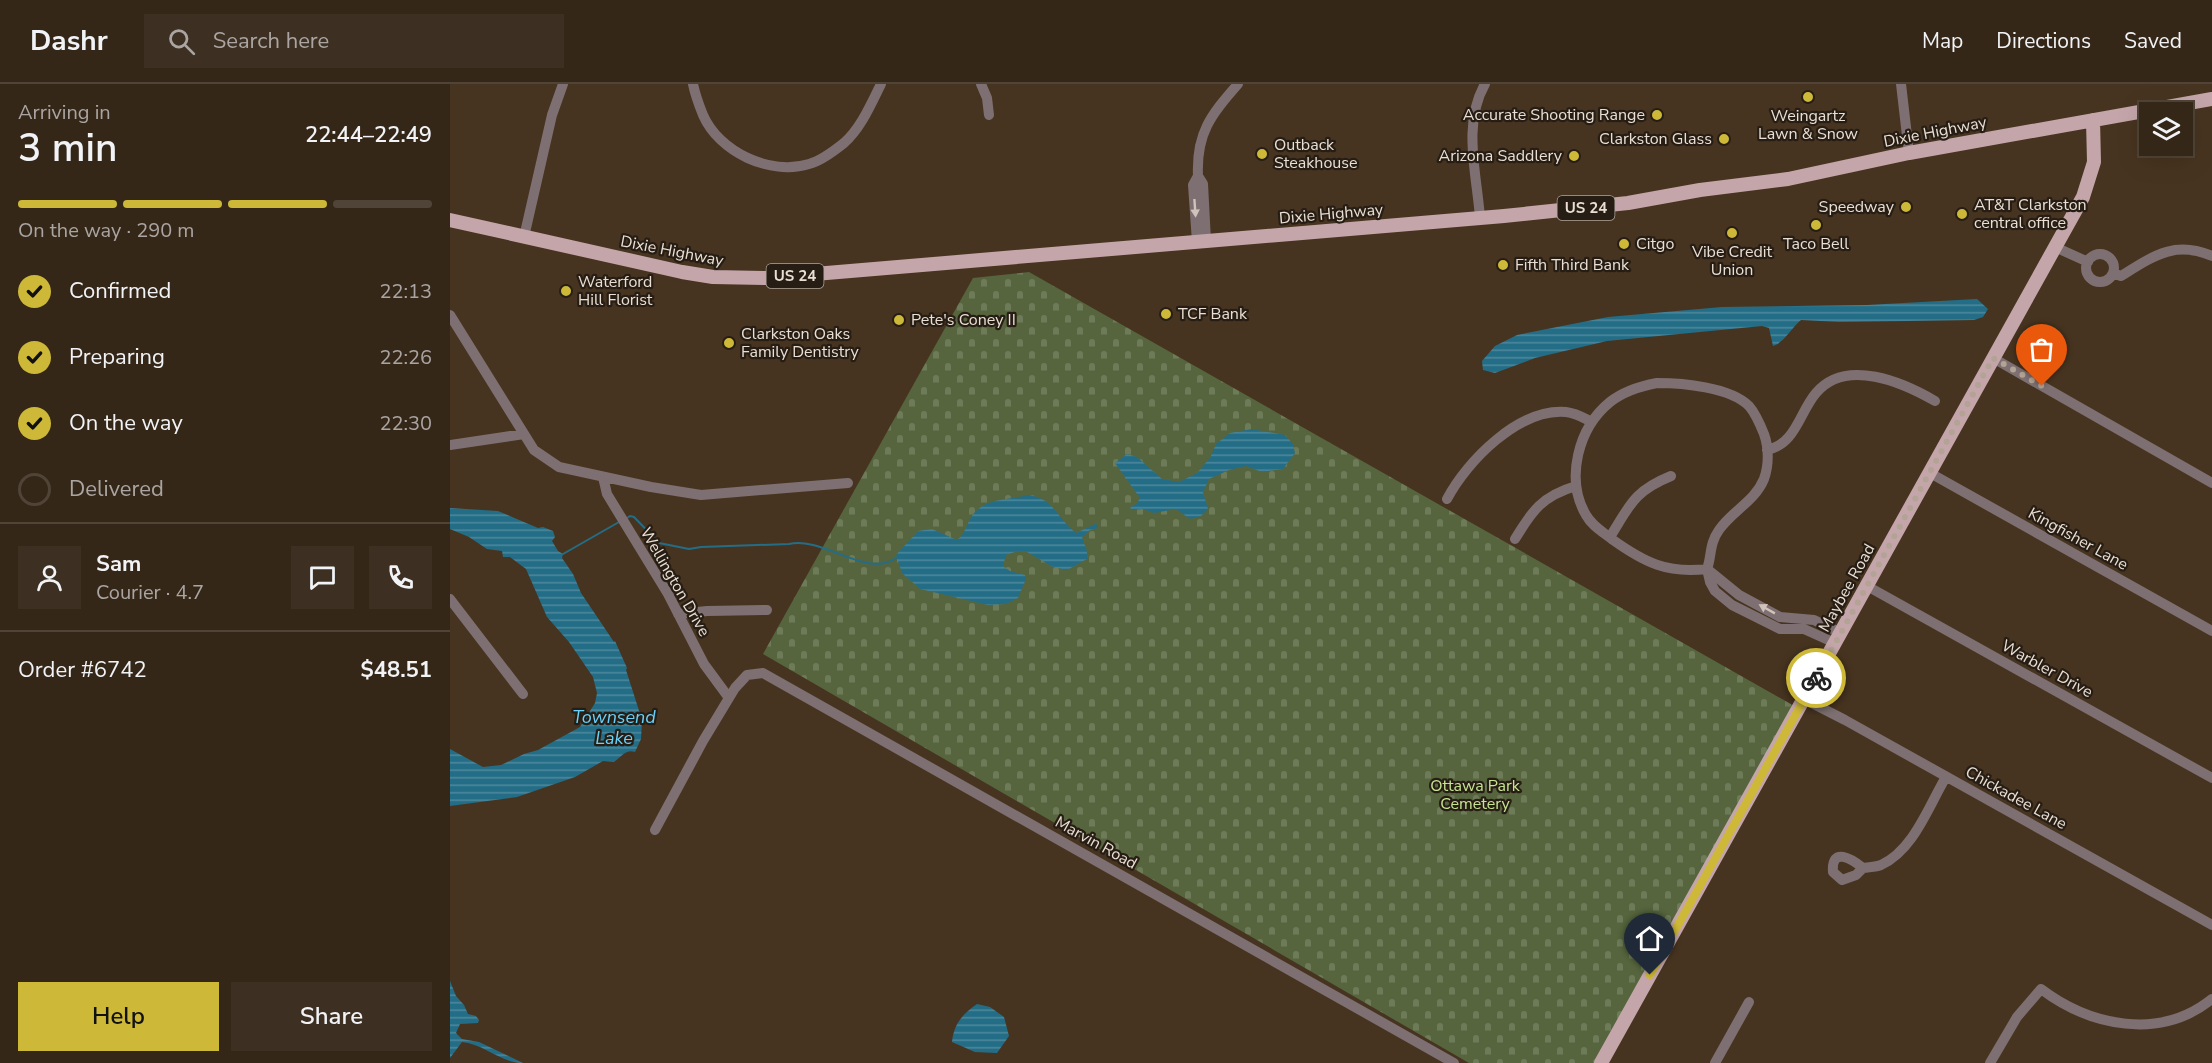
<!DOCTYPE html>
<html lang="en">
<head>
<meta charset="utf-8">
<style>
  body { margin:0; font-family:"Nunito Sans",sans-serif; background:#3d2f21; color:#f1f3f6; height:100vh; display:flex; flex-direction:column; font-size:22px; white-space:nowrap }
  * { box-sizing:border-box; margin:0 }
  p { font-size:20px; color:#aaa5a2 }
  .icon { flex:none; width:33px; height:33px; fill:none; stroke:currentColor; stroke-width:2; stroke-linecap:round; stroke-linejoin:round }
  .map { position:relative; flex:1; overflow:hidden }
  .sheet { display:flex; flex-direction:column; background:#352718; width:450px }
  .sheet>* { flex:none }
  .controls { position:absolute; left:1689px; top:18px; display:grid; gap:12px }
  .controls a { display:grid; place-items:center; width:54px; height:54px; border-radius:0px; background:#352718; box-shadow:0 6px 24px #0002,0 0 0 2px #4f4437; font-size:30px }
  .pin { position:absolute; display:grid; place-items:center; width:51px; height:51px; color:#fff; margin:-62px -26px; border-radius:50% 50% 50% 0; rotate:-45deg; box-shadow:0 0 6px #0007 }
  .pin .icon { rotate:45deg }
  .courier { position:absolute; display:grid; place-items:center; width:60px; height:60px; margin:-30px; border:4px solid #ceb838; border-radius:50%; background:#fff; color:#222; box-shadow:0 2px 8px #0007 }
  .summary em { font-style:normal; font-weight:600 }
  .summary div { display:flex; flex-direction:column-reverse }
  .summary { display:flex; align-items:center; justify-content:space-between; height:102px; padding:0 18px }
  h1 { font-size:39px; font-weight:600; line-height:45px }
  .bar { display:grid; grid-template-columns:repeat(4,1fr); gap:9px 6px; align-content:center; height:72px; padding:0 18px }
  .bar i { height:8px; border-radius:4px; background:#4f4437 }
  .bar .on { background:#ceb838 }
  .bar p { grid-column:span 4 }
  .line { display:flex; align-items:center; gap:15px; padding:0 18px; border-top:2px solid #4f4437 }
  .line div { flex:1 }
  .round { display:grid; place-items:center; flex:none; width:63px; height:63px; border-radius:0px; background:#3d2f21 }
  ol { padding:0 18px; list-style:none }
  li { display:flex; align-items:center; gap:18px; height:66px }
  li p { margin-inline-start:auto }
  li .icon { padding:6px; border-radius:50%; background:#ceb838; color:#111; stroke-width:4 }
  li:last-child { color:#aaa5a2 }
  li i { width:33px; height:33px; border:3px solid #4f4437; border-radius:50% }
  .action { display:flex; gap:12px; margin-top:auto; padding:12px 18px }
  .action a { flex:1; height:69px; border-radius:0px; background:#ceb838; color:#111; font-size:24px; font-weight:600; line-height:69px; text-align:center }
  .action a+a { background:#3d2f21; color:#f1f3f6 }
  header { display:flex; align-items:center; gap:36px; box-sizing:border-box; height:84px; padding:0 30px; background:#352718; border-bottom:2px solid #4f4437 }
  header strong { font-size:28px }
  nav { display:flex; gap:33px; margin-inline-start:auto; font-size:21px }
  .search { width:420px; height:54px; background:#3d2f21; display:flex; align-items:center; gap:15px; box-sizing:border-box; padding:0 21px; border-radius:0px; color:#aaa5a2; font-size:22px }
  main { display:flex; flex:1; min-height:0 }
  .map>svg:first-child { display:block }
</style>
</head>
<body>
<header>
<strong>Dashr</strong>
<div class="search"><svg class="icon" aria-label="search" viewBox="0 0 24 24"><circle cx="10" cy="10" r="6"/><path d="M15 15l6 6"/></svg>Search here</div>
<nav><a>Map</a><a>Directions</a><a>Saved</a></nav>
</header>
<main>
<section class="sheet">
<div class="summary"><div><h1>3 min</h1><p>Arriving in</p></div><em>22:44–22:49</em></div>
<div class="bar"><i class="on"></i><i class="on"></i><i class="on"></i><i></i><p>On the way · 290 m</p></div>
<ol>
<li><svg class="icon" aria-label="check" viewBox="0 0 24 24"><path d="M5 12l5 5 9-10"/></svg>Confirmed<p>22:13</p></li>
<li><svg class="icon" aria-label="check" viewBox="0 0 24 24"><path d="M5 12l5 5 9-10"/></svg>Preparing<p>22:26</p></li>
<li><svg class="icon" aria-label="check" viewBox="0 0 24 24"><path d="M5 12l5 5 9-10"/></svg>On the way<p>22:30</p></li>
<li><i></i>Delivered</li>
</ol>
<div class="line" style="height:108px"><a class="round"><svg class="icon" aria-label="person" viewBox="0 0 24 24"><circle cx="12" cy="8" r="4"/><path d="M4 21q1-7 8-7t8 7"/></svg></a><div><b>Sam</b><p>Courier · 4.7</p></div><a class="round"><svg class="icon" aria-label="chat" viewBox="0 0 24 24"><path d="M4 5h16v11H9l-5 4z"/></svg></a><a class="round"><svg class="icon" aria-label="phone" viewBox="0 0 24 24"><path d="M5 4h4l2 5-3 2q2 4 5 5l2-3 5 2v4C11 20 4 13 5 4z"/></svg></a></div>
<div class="line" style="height:78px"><div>Order #6742</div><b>$48.51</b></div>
<div class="action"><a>Help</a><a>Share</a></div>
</section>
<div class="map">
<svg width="1762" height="979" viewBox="0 0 1762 979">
  <defs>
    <pattern id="cemetery-stones" width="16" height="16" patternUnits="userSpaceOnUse" patternTransform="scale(1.5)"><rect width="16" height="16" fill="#56653d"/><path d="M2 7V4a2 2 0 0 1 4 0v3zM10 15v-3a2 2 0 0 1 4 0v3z" fill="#6e7b58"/></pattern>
    <pattern id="water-rules" width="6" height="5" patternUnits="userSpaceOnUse" patternTransform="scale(1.5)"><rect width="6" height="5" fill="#246d87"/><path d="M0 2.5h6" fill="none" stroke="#4f889c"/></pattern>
  </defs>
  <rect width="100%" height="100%" fill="#473420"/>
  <path fill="url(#cemetery-stones)" d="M 579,188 L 1346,623 L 1147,979 L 1019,979 L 313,570 L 523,194 Z"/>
  <path fill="url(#water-rules)" d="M 1527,215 L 1538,225 L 1533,233 L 1524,236 L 1390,238 L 1351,236 C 1340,245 1335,258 1323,262 L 1319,244 L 1312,242 L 1157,257 L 1085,274 L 1045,289 L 1033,286 L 1032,277 L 1045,262 L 1067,251 L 1158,233 L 1272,223 L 1417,221 Z
    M 802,345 L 835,351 L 843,360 L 845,369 L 833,385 L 812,388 L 796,382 L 779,386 L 759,395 L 753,408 L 758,425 L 751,432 L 740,435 L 726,425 L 704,429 L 693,425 L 682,426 L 680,424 L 687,419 L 690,414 L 665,379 L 677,370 L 687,373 L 712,395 L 729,398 L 747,389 L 760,374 L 766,360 L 780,349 Z
    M 577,411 C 604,413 607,435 626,449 L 645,440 L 648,441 L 648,444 L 640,446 L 632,453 L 637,467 L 637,475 L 617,486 L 603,483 L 577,468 L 568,467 L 556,471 L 553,482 L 560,487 L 575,491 L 576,495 L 568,514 L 556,520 L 538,521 L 470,505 L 452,489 L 446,471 L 468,447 L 482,445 L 507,456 C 517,449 517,435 526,427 C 539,414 561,416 577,411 Z
    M 0,424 L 48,427 L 88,444 L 93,443 L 103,447 L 105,453 L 102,457 L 108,467 L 113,470 L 112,474 L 123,490 L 131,509 L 164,558 L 165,557 L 177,584 L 176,586 L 192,636 L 191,655 L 185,668 C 176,665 171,673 164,678 L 153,677 L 125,693 L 67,713 L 0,722 L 0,665 L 33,683 L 51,681 L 74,670 L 88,666 L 130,643 L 145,619 L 147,609 L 143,593 L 119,558 L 97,533 L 76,485 L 60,473 L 53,473 L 52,467 L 37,465 L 19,453 L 0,445 Z
    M 0,897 L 6,912 L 14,921 L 18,930 L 26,932 L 29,936 L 28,939 L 10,940 L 6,949 L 12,955 L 29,958 L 73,979 C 51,979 34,960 12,958 L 0,974 Z
    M 527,920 L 540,923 L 554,933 L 559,952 L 547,969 L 525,968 L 502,958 C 504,939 513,930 527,920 Z"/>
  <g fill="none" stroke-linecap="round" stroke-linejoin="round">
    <path stroke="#246d87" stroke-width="2" d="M 177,434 L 180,432 L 184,433 L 209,459 L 239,465 L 251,463 L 339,460 C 373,452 417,495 446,474
      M 113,470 L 169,438"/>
    <path stroke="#7e7072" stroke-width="10" d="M 243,0 C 245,10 249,21 253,31 C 269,68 320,92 359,80 C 371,77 384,67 394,59 C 411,44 421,20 431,0
      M 531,0 L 537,14 L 539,31
      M 1451,0 L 1459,69
      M 748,92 C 746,49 761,31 788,0
      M 1030,134 C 1027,91 1012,40 1035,0
      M 74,153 L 102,31 L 113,0
      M 747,158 L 743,101 L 748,92 L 753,100 L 756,157
      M 1605,163 L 1638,178
      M1636 184a14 14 0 1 1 28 0a14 14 0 1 1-28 0Z
      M 1663,189 L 1671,192 C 1703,172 1725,156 1762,172
      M 0,231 L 84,366 L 109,383 L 201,403 L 251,411 L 398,399
      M 1543,274 L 1762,399
      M 1207,299 C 1232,299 1280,303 1299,322 C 1306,330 1310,340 1314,350 C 1319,364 1319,381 1314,395 C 1305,417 1282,427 1269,446 C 1259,460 1262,471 1257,485 C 1217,490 1194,478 1163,456 C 1153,448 1142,442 1136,431 C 1115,395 1128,344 1160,318 C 1174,307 1191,302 1207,299 Z
      M 0,361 L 74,350
      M 1317,366 C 1346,360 1349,329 1366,309 C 1396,273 1454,299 1485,317
      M 1480,389 L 1762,547
      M 153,393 L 157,410 L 218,510 L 254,580 L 279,614
      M 997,415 C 1017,377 1069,324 1116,328 C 1126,329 1134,334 1142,338
      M 1160,453 C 1180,421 1184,407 1221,392
      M 1065,455 C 1082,427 1092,412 1126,402
      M 1417,502 L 1762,694
      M 0,515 L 73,610
      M 228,530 L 257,527 L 317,526
      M 1385,559 L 1354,545 L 1330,545 L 1282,521 L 1265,507 L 1260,498 L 1257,485 L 1289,511 L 1330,533 L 1364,536 L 1391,549
      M 1354,615 L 1395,636 L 1762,841
      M 205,746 L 253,657 L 285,604 L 297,591 L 313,589 L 1004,979
      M 1413,784 L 1406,791 L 1392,796 L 1383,788 C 1381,762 1402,775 1413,784 C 1419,783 1426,783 1431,781 C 1464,766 1479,721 1496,693
      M 1265,979 L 1299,918
      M 1540,979 L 1567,933 L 1591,905 C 1640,942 1710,957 1762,915"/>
    <path stroke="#c4a6aa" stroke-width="14" d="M 0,136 L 232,188 L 263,193 L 317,194 L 1054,132 L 1178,119 L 1250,106 L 1338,95 L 1459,69 L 1762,15
      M 1151,979 L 1633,113 L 1644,78 L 1643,36"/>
  </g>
  <defs><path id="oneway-solid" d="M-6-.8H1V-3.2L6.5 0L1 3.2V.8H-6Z" transform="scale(1.5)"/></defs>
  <g fill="#d0c3bb">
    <use href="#oneway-solid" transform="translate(745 124) rotate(86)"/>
    <use href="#oneway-solid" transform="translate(1317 525) rotate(-151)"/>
  </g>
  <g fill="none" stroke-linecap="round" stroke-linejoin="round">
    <path stroke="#b2a394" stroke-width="6" stroke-dasharray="0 10.8" d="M 1366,594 L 1543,274 L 1592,302"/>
    <path stroke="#ceb838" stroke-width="8" d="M 1200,891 L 1366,594"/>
  </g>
  <g fill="#ceb838" stroke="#261d14" stroke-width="2">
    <circle cx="1358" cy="13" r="6"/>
    <circle cx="1207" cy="31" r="6"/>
    <circle cx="1274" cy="55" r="6"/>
    <circle cx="812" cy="70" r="6"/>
    <circle cx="1124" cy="72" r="6"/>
    <circle cx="1456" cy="123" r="6"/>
    <circle cx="1512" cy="130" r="6"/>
    <circle cx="1366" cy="141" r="6"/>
    <circle cx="1282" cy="149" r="6"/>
    <circle cx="1174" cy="160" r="6"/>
    <circle cx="1053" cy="181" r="6"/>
    <circle cx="116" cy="207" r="6"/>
    <circle cx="716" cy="230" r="6"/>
    <circle cx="449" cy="236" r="6"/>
    <circle cx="279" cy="259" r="6"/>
  </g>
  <g text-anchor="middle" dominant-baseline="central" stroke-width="4.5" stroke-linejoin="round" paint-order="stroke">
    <g fill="#261d14" stroke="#b0a59a" stroke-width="1.5">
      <rect x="1107.5" y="112" width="57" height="24" rx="4.5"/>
      <rect x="316.5" y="180" width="57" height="24" rx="4.5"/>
    </g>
    <g font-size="15" font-weight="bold" fill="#ebdfd3">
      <text x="1136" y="124">US 24</text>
      <text x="345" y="192">US 24</text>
    </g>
    <g font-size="16" fill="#ebdfd3" stroke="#261d14" text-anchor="start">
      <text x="1195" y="31" text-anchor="end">Accurate Shooting Range</text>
      <text x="1358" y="32" text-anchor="middle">Weingartz<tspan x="1358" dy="18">Lawn &amp; Snow</tspan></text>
      <text x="1262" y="55" text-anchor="end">Clarkston Glass</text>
      <text x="824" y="61">Outback<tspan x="824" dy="18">Steakhouse</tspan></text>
      <text x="1112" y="72" text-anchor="end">Arizona Saddlery</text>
      <text x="1524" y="121">AT&amp;T Clarkston<tspan x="1524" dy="18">central office</tspan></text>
      <text x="1444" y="123" text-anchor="end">Speedway</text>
      <text x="1186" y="160">Citgo</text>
      <text x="1366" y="160" text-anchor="middle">Taco Bell</text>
      <text x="1282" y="168" text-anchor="middle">Vibe Credit<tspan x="1282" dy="18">Union</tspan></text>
      <text x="1065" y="181">Fifth Third Bank</text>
      <text x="128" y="198">Waterford<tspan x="128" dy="18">Hill Florist</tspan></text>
      <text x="728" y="230">TCF Bank</text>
      <text x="461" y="236">Pete's Coney II</text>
      <text x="291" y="250">Clarkston Oaks<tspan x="291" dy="18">Family Dentistry</tspan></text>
    </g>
    <g font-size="16" fill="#ebdfd3" stroke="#261d14">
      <text transform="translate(1485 48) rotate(-11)">Dixie Highway</text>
      <text transform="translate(881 130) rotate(-5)">Dixie Highway</text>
      <text transform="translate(222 167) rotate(11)">Dixie Highway</text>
      <text transform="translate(1628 455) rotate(29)">Kingfisher Lane</text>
      <text transform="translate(225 498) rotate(60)">Wellington Drive</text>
      <text transform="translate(1397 504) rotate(-61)">Maybee Road</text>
      <text transform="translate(1597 585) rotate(29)">Warbler Drive</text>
      <text transform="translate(1566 714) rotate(29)">Chickadee Lane</text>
      <text transform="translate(646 759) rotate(29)">Marvin Road</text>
    </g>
    <g font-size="16" fill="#c6e492" stroke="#261d14">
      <text x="1025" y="702">Ottawa Park<tspan x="1025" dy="18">Cemetery</tspan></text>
    </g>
    <g font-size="18" font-style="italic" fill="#6ad1f9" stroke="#261d14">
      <text x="164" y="633">Townsend<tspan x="164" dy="21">Lake</tspan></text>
    </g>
  </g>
</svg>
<div class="controls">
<a><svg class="icon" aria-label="layers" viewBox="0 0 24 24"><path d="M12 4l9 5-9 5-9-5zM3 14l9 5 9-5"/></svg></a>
</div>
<div class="pin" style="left:1592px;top:302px;background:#ea580c"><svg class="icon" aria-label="bag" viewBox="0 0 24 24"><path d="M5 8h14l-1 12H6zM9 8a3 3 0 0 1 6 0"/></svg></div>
<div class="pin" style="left:1200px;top:891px;background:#1f2937"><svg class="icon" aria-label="home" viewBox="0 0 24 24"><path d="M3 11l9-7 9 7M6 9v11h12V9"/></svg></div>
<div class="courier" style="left:1366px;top:594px"><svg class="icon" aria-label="bike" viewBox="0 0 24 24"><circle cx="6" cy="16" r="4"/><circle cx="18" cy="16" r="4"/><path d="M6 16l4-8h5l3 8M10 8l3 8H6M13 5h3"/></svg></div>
</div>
</main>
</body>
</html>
